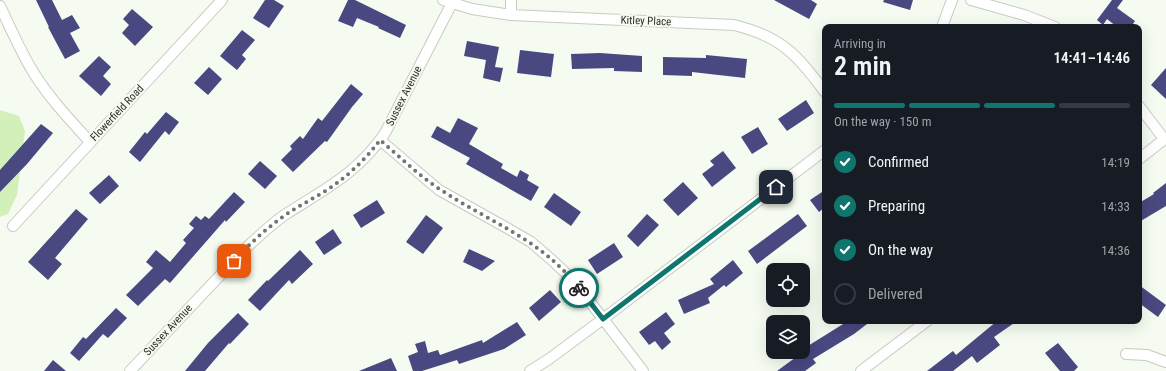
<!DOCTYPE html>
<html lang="en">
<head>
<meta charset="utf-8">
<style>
  body { margin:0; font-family:"Roboto Condensed",sans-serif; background:#20242c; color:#f1f3f6; height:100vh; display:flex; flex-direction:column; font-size:15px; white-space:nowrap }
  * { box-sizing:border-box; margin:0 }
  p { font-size:13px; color:#9ea1a6 }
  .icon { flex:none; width:22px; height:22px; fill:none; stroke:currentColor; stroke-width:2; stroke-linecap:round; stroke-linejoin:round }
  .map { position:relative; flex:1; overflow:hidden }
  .side { position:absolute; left:822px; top:24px; width:320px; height:300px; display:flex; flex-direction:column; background:#171b24; border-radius:8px; box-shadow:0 4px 16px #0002 }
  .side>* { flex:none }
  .controls { position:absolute; left:766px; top:263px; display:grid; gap:8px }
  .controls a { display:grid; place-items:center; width:44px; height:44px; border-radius:8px; background:#171b24; box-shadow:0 4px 16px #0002; font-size:20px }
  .pin { position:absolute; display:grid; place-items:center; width:34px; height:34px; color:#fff; margin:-17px; border-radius:8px; box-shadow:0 2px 6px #0006 }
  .courier { position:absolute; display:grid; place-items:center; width:40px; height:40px; margin:-20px; border:3px solid #0f766e; border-radius:50%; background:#fff; color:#222; box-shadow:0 1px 5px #0007 }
  .head em { font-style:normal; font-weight:600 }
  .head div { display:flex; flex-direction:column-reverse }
  .head { display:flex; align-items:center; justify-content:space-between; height:68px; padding:0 12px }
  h1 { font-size:26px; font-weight:600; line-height:30px }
  .bar { display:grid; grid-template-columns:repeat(4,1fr); gap:6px 4px; align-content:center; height:48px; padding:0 12px }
  .bar i { height:5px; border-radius:3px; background:#363941 }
  .bar .on { background:#0f766e }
  .bar p { grid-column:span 4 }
  ol { padding:0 12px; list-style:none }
  li { display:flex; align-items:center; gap:12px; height:44px }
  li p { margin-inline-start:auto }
  li .icon { padding:4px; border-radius:50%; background:#0f766e; color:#fff; stroke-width:4 }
  li:last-child { color:#9ea1a6 }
  li i { width:22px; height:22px; border:2px solid #363941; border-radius:50% }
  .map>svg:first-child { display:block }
</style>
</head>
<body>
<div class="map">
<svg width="1166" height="371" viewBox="0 0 1166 371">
  <rect width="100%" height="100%" fill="#f5fbf0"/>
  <path fill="#d4f0ba" d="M 0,110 L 19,116 L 25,131 L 17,195 L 8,214 L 0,217 Z"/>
  <path fill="#494880" d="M 36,0 L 52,0 L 62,20 L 72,15 L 80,28 L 70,33 L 80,51 L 65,59 L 48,27 L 49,27 Z
    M 265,0 L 274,0 L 284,6 L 269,28 L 253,18 Z
    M 348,0 L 355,0 L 406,25 L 400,38 L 378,28 L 379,27 L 357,18 L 353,27 L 338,21 Z
    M 774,0 L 811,0 L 817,4 L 809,19 Z
    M 884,0 L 913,0 L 910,10 L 883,2 Z
    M 1112,0 L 1123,0 L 1117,8 L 1135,21 L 1131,27 L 1117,27 L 1107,19 L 1103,25 L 1097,20 Z
    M 132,9 L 153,27 L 135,46 L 122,33 L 129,25 L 123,19 Z
    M 242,30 L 255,40 L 242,55 L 246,59 L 237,70 L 220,56 Z
    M 467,41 L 499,47 L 495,67 L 503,68 L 500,82 L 483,78 L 486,60 L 464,56 Z
    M 520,50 L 554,54 L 551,77 L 517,73 Z
    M 600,53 L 642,56 L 642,72 L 614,71 L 614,68 L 572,69 L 571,54 Z
    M 706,55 L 747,59 L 745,78 L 692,72 L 692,76 L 663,75 L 663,57 L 706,58 Z
    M 99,56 L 111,67 L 103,76 L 111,84 L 101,96 L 79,76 Z
    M 209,67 L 222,79 L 208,95 L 194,83 Z
    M 1166,68 L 1166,99 L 1151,85 Z
    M 351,84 L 363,94 L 352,107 L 327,142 L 325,141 L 293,172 L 281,160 L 292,149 L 290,146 L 300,136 L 303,139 L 318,118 L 322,121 Z
    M 806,100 L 814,113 L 787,131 L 778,119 Z
    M 166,112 L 179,122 L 169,135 L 165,131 L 140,162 L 129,152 L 145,132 L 147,134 Z
    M 458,118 L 478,128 L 469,144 L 503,164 L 501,168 L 517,177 L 520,170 L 529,175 L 527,180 L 539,187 L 531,201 L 466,164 L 470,158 L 431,137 L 437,126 L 450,133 Z
    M 41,124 L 53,133 L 27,164 L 0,192 L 0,170 Z
    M 758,127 L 768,144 L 752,154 L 741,137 Z
    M 723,151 L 736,168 L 712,187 L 702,174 L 714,165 L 710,161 Z
    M 260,161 L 277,176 L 265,189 L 248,174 Z
    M 109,175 L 119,186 L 100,204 L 89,193 Z
    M 683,182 L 698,198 L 678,216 L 663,200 Z
    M 1166,183 L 1166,206 L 1139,222 L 1139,203 L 1154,194 L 1153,193 Z
    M 825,190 L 825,207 L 819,212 L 810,200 Z
    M 234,192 L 245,202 L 226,222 L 225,220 L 170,283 L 165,279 L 138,306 L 126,295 L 153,268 L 146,262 L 156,250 L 170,262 L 186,243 L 183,240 L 194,228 L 189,224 L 196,216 L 201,220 L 205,216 L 209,219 Z
    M 554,193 L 581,212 L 571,226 L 544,207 Z
    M 377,200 L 385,213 L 361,228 L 353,215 Z
    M 76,209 L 88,219 L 55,258 L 62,264 L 48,280 L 28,262 Z
    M 647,214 L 659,225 L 638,247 L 627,236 Z
    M 798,214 L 807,226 L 757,264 L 748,251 Z
    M 426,215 L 443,228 L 423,254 L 406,242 Z
    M 333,229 L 342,243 L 324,255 L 315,242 Z
    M 614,243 L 623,257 L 597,274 L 588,260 Z
    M 469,249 L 495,261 L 482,271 L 463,262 Z
    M 300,250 L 313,264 L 292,284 L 289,280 L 260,311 L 248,300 L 267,280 L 268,281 Z
    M 733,260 L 743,273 L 726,287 L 724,285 L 708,298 L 710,303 L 684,314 L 678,300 L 714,284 L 710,279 Z
    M 1139,285 L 1166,305 L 1158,317 L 1139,303 Z
    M 550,290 L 561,302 L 539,321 L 529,308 Z
    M 116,308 L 127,318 L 108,338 L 103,334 L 79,361 L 70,353 L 83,337 L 86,339 Z
    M 666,312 L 675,324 L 664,333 L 671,342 L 662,350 L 655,341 L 649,345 L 639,332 Z
    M 238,313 L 249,324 L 230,344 L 229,343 L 205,371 L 185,371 L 208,343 Z
    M 848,321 L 871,321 L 854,334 L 813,359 L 816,363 L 805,371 L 777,371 L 803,352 L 803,349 Z
    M 997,321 L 1017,321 L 994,337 L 1000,345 L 977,363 L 972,356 L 953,371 L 927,371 L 953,351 L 956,355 Z
    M 517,322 L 526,335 L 504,349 L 459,364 L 457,360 L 422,371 L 413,371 L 408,356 L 418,352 L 415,344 L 425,341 L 428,353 L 438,350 L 440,355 L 482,340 L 483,343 Z
    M 1058,343 L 1078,367 L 1074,371 L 1060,371 L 1045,353 Z
    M 391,358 L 397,371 L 359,371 Z
    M 53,360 L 66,371 L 44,371 Z"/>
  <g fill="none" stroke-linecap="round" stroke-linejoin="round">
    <g stroke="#c6ccc1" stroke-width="12">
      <path id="minor" d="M 443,0 L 472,9 L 511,15 L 734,25 C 782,37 796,54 825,92
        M 971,0 L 1024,15 L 1055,27
        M 0,6 C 11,29 21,53 35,75 C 51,100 71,121 90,142
        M 511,15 L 511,0
        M 942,27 L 952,0
        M 1139,106 L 1164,139
        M 380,140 L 439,190 L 507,228 L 531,242 L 553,261 L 574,281 L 643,371
        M 1139,159 L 1166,138
        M 13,226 L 222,0
        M 1126,354 L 1147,355 L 1166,362
        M 130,371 L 244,250 C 258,237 271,224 286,214 C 325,189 358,173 385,133 L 452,3
        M 530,371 L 549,359 L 603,319 L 825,150
        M 861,371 L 927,321"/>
    </g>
    <use href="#minor" stroke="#fff" stroke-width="10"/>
  </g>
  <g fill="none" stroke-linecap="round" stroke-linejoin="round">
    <path stroke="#72766f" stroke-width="4" stroke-dasharray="0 7.2" d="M 234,261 C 249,244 266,229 284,216 C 298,206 313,199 327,190 C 348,176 365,160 380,140 C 400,157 419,176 441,190 C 491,223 541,239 579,288"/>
    <path stroke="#0f766e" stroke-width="5" d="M 579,288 L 603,319 L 776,187"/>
  </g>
  <g text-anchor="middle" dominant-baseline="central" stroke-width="4" stroke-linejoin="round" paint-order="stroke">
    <g font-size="11" fill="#2c2e2a" stroke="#f5fbf0">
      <text transform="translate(646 21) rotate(2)">Kitley Place</text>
      <text transform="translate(404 96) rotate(-63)">Sussex Avenue</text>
      <text transform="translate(117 113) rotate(-47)">Flowerfield Road</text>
      <text transform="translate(168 330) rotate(-47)">Sussex Avenue</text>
    </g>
  </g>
</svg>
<div class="controls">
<a><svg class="icon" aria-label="locate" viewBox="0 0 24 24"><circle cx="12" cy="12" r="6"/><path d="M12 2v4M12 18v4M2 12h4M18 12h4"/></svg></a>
<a><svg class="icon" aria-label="layers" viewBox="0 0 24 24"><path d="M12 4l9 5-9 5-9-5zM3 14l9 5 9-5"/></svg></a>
</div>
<div class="pin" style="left:234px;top:261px;background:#ea580c"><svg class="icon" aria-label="bag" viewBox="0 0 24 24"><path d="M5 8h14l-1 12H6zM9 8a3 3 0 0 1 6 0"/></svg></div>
<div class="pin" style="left:776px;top:187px;background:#1f2937"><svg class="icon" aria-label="home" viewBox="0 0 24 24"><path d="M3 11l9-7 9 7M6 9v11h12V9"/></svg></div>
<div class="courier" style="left:579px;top:288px"><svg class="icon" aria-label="bike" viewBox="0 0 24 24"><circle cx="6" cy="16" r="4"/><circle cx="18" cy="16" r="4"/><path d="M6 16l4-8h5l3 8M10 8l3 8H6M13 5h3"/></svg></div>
<section class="side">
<div class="head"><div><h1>2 min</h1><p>Arriving in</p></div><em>14:41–14:46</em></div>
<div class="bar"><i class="on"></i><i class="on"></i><i class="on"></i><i></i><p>On the way · 150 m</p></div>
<ol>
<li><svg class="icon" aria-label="check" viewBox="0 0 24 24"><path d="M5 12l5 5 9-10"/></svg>Confirmed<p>14:19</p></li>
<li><svg class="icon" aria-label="check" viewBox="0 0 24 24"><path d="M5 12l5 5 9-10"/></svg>Preparing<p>14:33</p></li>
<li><svg class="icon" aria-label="check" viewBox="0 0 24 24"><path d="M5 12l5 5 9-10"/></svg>On the way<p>14:36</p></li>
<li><i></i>Delivered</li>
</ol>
</section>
</div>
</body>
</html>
